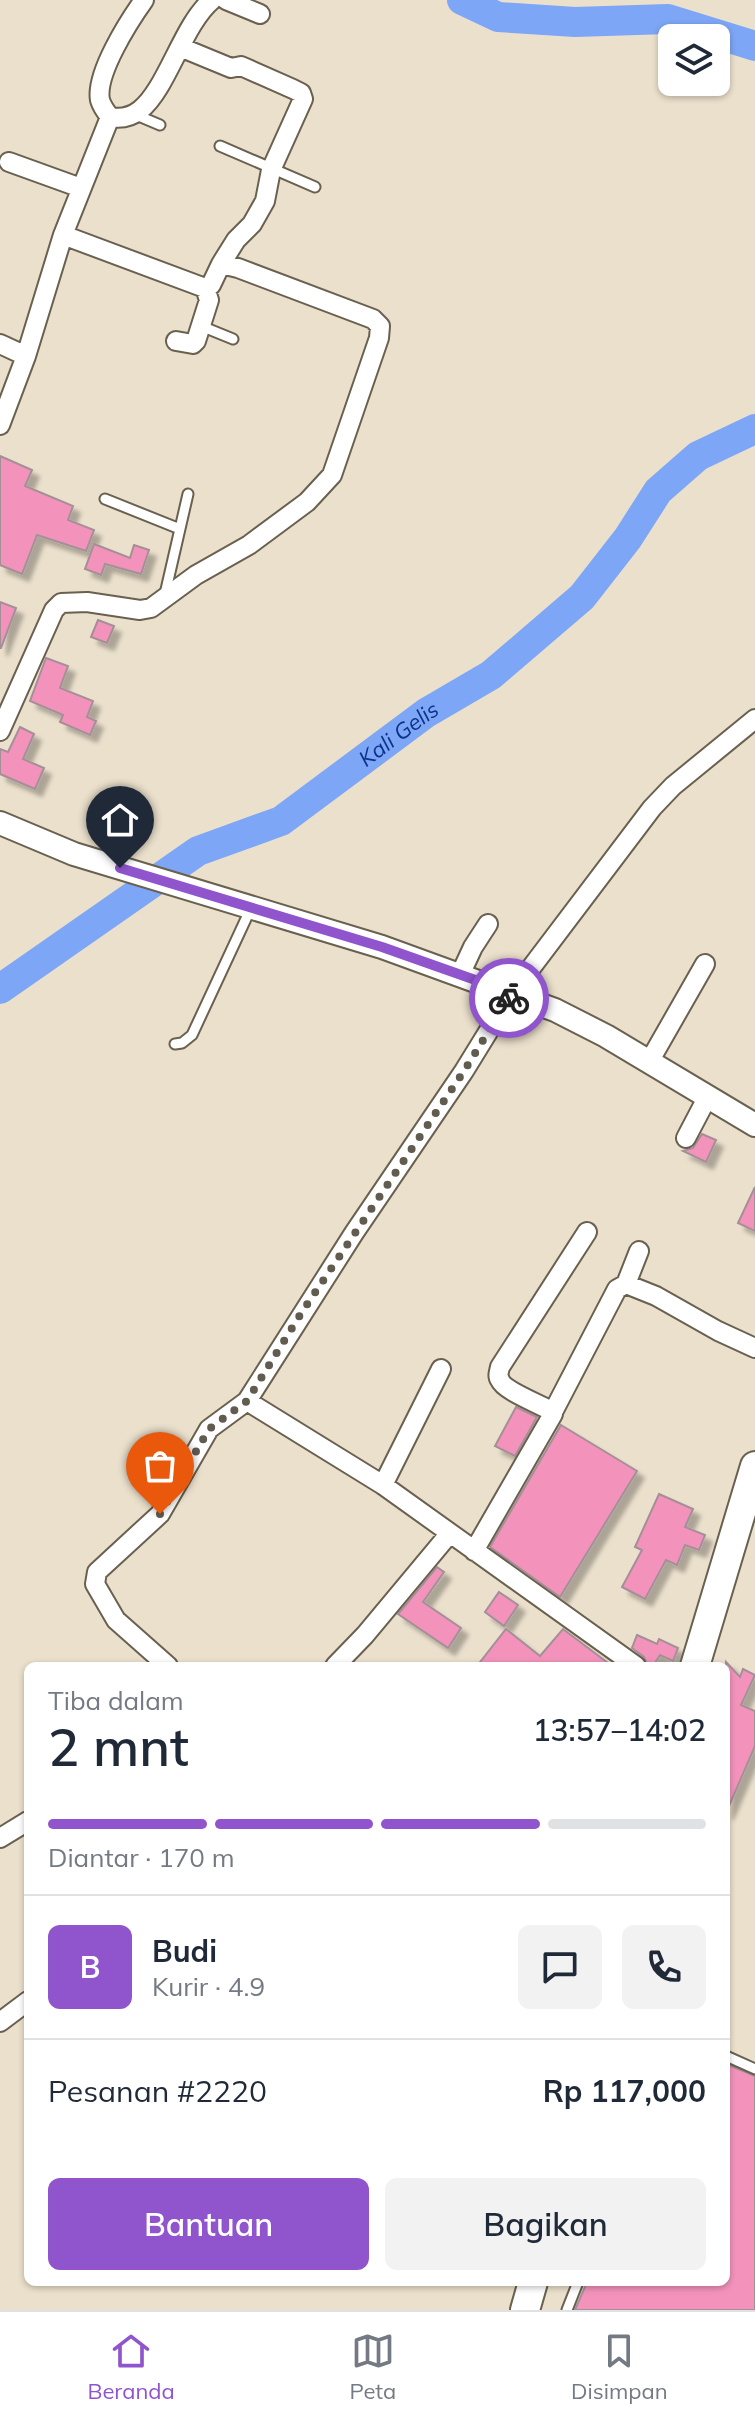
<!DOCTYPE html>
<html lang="id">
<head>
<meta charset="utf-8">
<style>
  body { margin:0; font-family:Mulish,sans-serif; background:#f2f2f3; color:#1f2937; height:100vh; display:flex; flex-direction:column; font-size:30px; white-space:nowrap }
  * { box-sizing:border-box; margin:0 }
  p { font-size:26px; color:#747a83 }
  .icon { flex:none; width:44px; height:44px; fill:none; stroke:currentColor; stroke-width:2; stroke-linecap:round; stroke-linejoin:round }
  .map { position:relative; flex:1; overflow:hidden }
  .sheet { position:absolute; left:24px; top:1662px; width:706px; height:624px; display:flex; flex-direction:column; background:#fff; border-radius:12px; box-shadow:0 2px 6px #0004 }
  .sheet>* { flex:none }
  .controls { position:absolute; left:658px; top:24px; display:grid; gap:16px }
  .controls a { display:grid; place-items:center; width:72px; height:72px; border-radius:12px; background:#fff; box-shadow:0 2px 6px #0004; font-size:40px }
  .pin { position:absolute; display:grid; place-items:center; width:68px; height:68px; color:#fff; margin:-82px -34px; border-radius:50% 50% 50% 0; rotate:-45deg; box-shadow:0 0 8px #0007 }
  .pin .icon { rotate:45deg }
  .courier { position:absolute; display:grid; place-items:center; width:80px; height:80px; margin:-40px; border:6px solid #9055cd; border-radius:50%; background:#fff; color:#222; box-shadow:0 2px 10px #0007 }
  .headline em { font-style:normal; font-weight:600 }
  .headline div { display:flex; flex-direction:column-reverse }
  .headline { display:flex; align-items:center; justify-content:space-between; height:136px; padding:0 24px }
  h1 { font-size:52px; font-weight:600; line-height:60px }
  .bar { display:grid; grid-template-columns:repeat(4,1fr); gap:12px 8px; align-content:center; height:96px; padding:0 24px }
  .bar i { height:10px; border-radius:6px; background:#e0e1e3 }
  .bar .on { background:#9055cd }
  .bar p { grid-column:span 4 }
  .line { display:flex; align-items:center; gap:20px; padding:0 24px; border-top:2px solid #e0e1e3 }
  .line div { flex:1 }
  .round { display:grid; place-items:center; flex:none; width:84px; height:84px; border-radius:12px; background:#f2f2f3 }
  .action { display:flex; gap:16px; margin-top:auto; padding:16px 24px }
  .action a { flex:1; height:92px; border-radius:12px; background:#9055cd; color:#fff; font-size:32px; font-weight:600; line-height:92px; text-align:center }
  .action a+a { background:#f2f2f3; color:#1f2937 }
  .dock { display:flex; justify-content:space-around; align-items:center; height:112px; border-top:2px solid #e0e1e3; background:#fff; font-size:22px; color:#747a83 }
  .dock a { display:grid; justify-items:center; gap:4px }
  .dock .on { color:#9055cd }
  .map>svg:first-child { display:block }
</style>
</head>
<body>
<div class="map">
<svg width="755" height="2310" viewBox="0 0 755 2310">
  <defs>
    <filter id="shadow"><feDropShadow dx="7" dy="7" stdDeviation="2" flood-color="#0004"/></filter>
  </defs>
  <rect width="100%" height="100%" fill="#ebe0cc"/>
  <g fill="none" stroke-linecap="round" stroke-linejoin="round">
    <g stroke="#7da6f6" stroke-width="30">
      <path d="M 462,0 L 498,17 L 575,22 L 668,19 L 755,46"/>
      <path id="s1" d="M 0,989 L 198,851 L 281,821 L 426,713 L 491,675 L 582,597 L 628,538 L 658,491 L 698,456 L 755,429"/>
    </g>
  </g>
  <path fill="#f393bc" stroke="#a58f97" stroke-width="2" filter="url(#shadow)" d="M 0,456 L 32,470 L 25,486 L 73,506 L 68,520 L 94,530 L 86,551 L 37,535 L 22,574 L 0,565 Z
    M 94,544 L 130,558 L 134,545 L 149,550 L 141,574 L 105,564 L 101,575 L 85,569 Z
    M 0,602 L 16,608 L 1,648 L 0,648 Z
    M 98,620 L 114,626 L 107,643 L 91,637 Z
    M 46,658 L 68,666 L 60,688 L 93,701 L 87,717 L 96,721 L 90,735 L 60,722 L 63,715 L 30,701 Z
    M 20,727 L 34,734 L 23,759 L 44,768 L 35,789 L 0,774 L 0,749 L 8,752 Z
    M 702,1134 L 716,1140 L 706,1162 L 683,1151 L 693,1148 Z
    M 755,1187 L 755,1231 L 738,1223 Z
    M 516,1407 L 537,1417 L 515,1456 L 495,1446 Z
    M 561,1425 L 637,1471 L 560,1597 L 490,1547 Z
    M 659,1494 L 693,1509 L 685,1527 L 705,1535 L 699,1550 L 685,1545 L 677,1565 L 666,1560 L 645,1599 L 622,1587 L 642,1550 L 635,1547 Z
    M 437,1567 L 444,1572 L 423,1602 L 461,1628 L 448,1648 L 398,1614 Z
    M 499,1592 L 518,1605 L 504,1626 L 485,1612 Z
    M 506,1629 L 540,1656 L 563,1629 L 612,1666 L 477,1666 Z
    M 637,1635 L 657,1644 L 659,1639 L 678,1648 L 673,1661 L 660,1655 L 653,1666 L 648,1666 L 644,1657 L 632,1648 Z
    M 726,1662 L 740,1677 L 743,1669 L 755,1675 L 741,1705 L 755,1711 L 755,1746 L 726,1813 Z
    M 726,2064 L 755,2076 L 755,2310 L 575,2310 L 587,2282 L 726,2282 Z"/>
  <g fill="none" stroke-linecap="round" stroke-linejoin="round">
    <g stroke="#69604f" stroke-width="13">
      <path id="service" d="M 134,114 L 160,125
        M 220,146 L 315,187
        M 201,326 L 233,339
        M 105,499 L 180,529
        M 165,594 L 188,494
        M 175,1044 L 182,1043 L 192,1035 L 251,908
        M 726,2056 L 755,2069
        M 567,2310 L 578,2282"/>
    </g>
    <g stroke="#69604f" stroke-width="22">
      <path id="minor" d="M 226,0 L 260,14
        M 180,47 L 231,68 L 241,66 L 293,89 L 301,93 L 303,99 L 271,170 L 265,201 L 252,224 L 236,240 L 221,264
        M 110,117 C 106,112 102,107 100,100 C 95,74 129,21 144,0
        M 9,162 L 81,188
        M 176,341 L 193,344 L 196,341 L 209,300 L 205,288
        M 0,344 L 26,356
        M 0,425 L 26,356 L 63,235 L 110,117 C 120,119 131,117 140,110 C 167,89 183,24 212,0
        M 0,731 L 54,610 L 61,603 L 87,602 L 140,610 L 151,608 L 196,575 L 249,545 L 307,502 L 332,475 L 379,338 L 380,326 L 373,319 L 238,268 L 221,264 L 211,285 L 205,288 L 63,235
        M 460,975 L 473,947 L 488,924
        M 649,1062 L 705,964
        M 686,1138 L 708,1096
        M 626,1284 L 639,1251
        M 247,1401 L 383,1485 L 636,1666
        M 553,1412 L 617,1289 L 626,1284 L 656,1296 L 718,1331 L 755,1348
        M 383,1485 L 441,1369
        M 474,1551 L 553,1414 L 553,1412 C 542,1405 504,1391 500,1380 C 497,1376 499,1372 500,1367 L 587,1232
        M 168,1666 L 116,1620 L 95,1584 L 97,1572 L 160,1514 L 209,1429 L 247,1401 L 354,1233 L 464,1071 L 512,993 L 652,808 L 673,786 L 755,719
        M 335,1666 L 365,1635 L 450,1533
        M 0,1838 L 28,1821
        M 0,2022 L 28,2001"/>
    </g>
    <g stroke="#69604f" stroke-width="26">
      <path id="tertiary" d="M 0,823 L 74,854 L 382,947 L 555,1010 L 606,1036 L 755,1125"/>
    </g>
    <g stroke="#69604f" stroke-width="32">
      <path id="primary" d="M 695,1666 L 755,1466
        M 525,2310 L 533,2282"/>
    </g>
    <use href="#service" stroke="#fff" stroke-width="9"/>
    <use href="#minor" stroke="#fff" stroke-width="18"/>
    <use href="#tertiary" stroke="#fff" stroke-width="22"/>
    <use href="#primary" stroke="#fff" stroke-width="28"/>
  </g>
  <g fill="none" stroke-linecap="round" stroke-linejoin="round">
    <path stroke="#615b50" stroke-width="8" stroke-dasharray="0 14.4" d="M 160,1514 L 209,1429 L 247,1401 L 302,1312 L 464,1071 L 509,998"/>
    <path stroke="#9055cd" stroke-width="10" d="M 120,868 L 382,947 L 512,993 L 509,998"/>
  </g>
  <g text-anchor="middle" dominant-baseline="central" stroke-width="8" stroke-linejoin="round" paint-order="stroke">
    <g font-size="22" font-style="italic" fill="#0b338c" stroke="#fff">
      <text stroke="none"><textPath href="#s1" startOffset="476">Kali Gelis</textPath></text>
    </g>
  </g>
</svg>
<div class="controls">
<a><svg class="icon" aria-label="layers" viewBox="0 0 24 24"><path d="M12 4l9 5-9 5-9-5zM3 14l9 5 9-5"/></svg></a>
</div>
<div class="pin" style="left:160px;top:1514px;background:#ea580c"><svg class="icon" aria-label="bag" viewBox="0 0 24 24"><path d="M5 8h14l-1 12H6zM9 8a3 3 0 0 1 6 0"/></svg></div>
<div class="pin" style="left:120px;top:868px;background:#1f2937"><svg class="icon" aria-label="home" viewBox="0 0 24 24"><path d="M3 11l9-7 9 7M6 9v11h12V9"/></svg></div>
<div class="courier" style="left:509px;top:998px"><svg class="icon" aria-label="bike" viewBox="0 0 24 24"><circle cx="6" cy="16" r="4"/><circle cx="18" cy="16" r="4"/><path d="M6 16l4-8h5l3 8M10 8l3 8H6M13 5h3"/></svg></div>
<section class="sheet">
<div class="headline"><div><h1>2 mnt</h1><p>Tiba dalam</p></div><em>13:57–14:02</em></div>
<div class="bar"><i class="on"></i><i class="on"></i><i class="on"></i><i></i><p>Diantar · 170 m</p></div>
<div class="line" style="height:144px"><b class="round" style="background:#9055cd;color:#fff">B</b><div><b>Budi</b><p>Kurir · 4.9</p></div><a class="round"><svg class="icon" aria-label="chat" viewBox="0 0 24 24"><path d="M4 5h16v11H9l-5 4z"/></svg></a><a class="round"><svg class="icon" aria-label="phone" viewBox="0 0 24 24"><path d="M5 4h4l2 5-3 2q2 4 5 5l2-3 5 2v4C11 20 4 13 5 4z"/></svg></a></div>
<div class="line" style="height:104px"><div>Pesanan #2220</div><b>Rp 117,000</b></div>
<div class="action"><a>Bantuan</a><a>Bagikan</a></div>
</section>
</div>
<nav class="dock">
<a class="on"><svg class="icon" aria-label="home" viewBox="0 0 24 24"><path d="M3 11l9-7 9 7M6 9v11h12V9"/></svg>Beranda</a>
<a><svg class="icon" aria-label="map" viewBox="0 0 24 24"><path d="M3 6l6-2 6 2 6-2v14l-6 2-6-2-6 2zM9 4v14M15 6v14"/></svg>Peta</a>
<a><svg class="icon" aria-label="saved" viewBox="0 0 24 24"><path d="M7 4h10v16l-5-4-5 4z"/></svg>Disimpan</a>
</nav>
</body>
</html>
